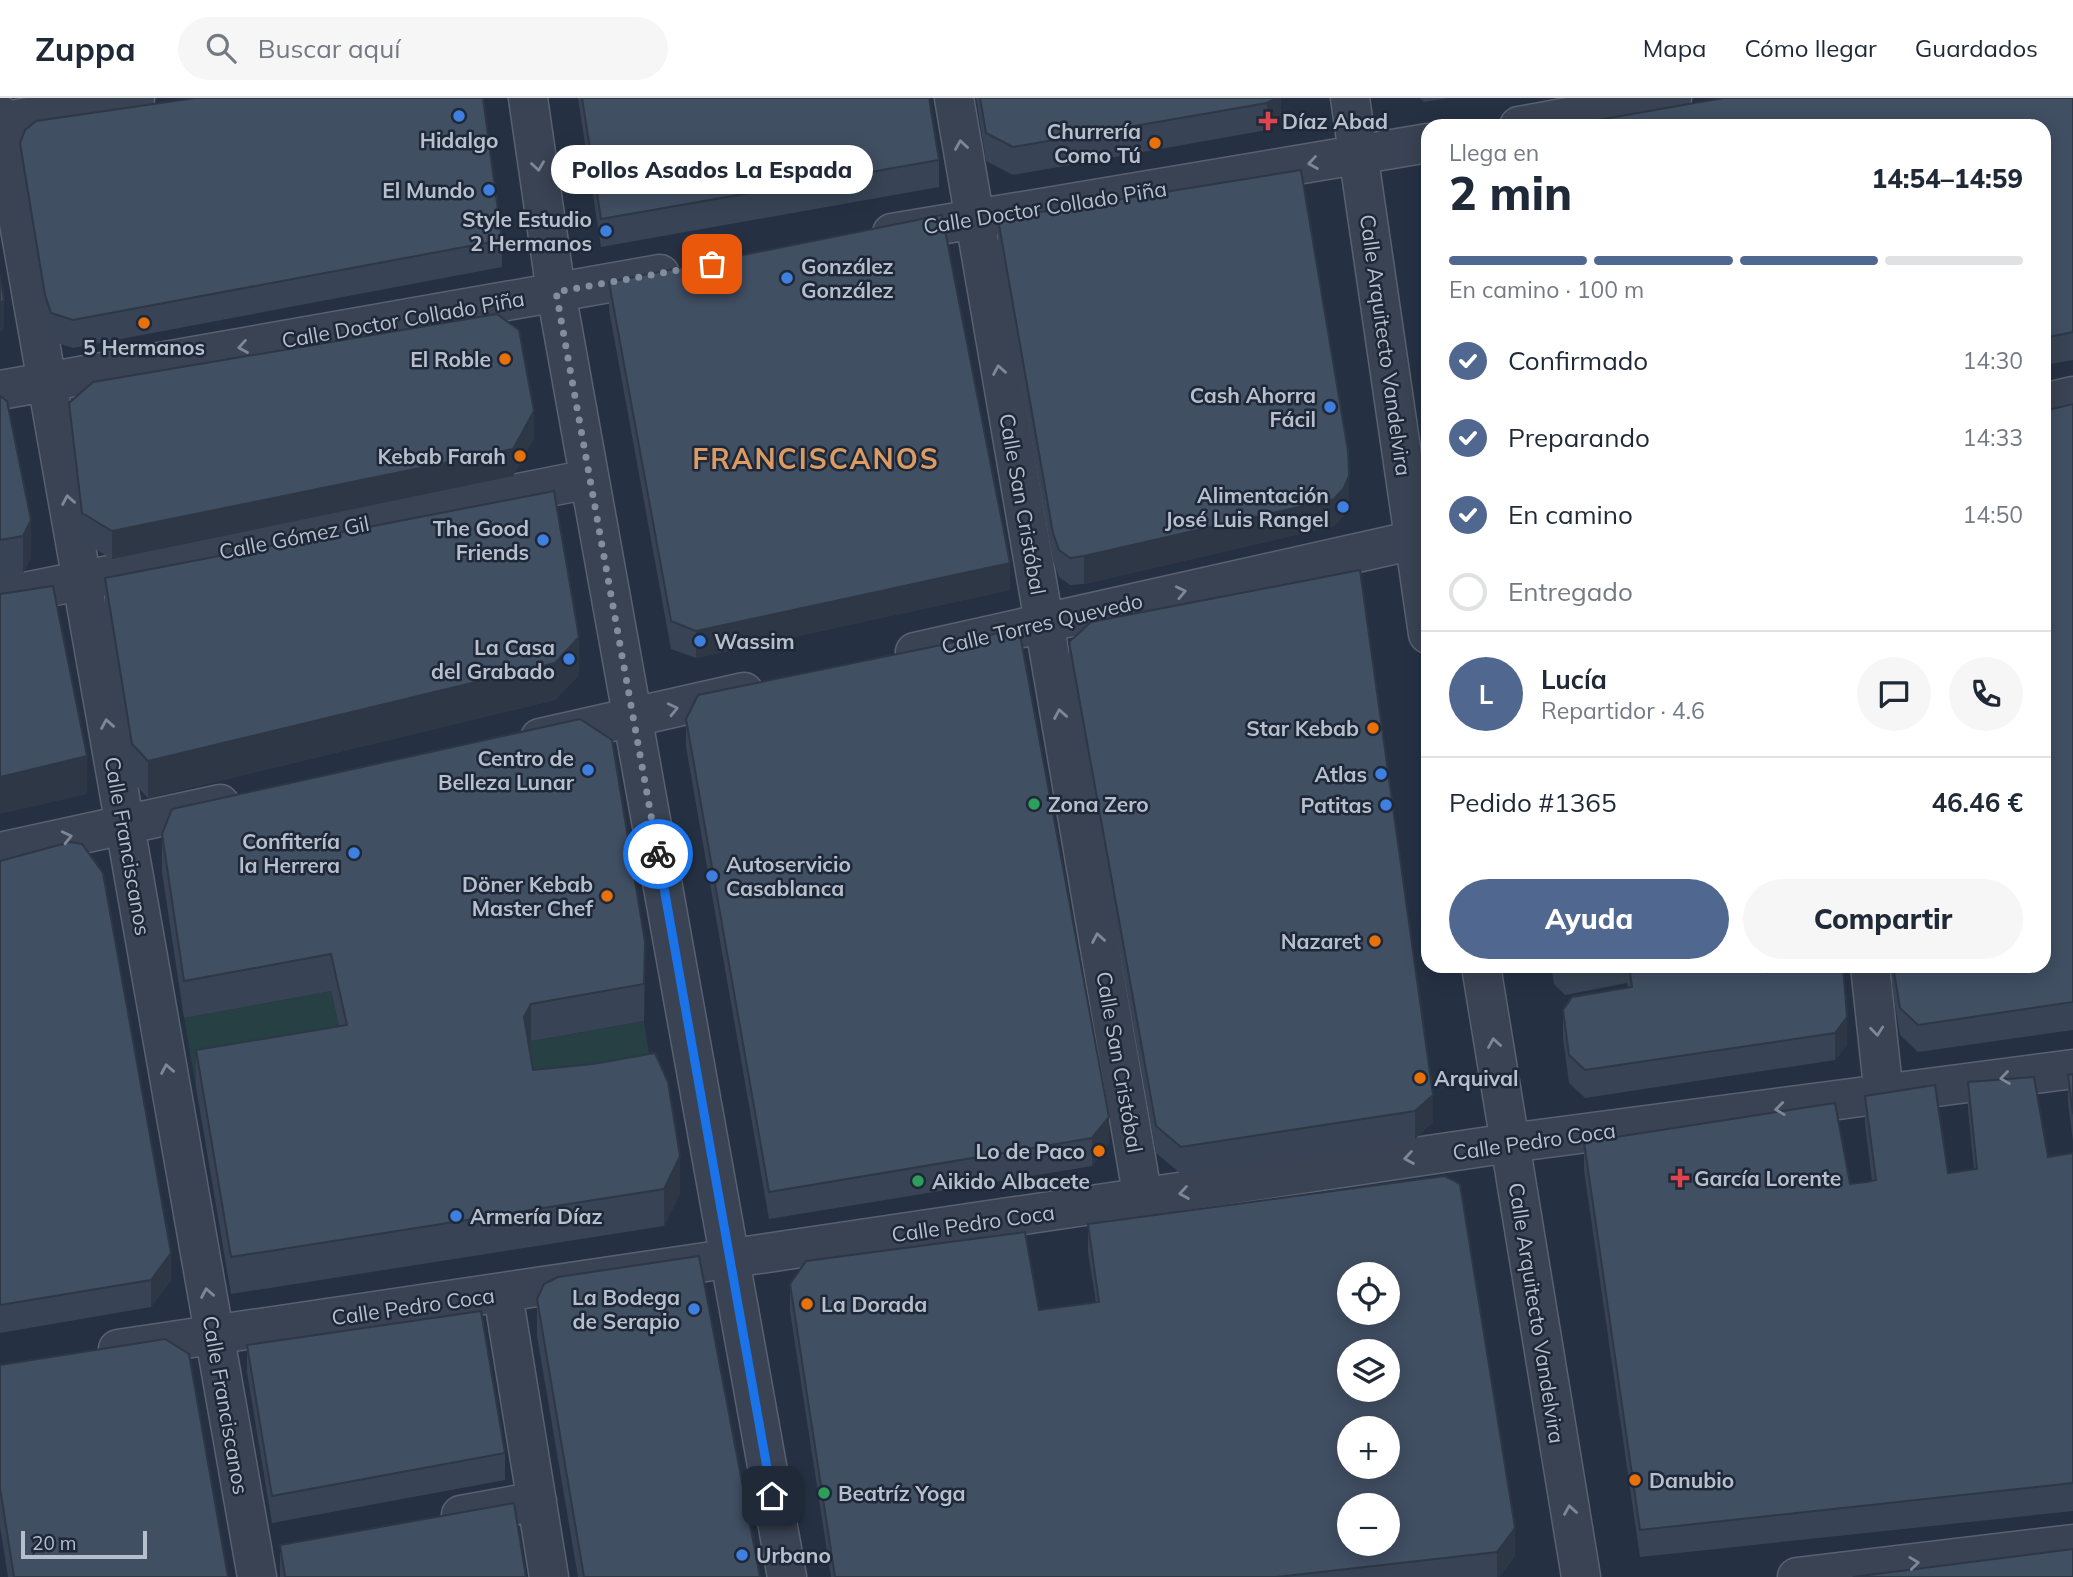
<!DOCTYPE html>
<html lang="es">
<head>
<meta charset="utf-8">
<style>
  body { margin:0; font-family:Mulish,sans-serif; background:#f6f6f7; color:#1f2937; height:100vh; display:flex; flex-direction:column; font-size:26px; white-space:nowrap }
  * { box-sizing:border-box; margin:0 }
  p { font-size:23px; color:#747a83 }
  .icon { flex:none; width:38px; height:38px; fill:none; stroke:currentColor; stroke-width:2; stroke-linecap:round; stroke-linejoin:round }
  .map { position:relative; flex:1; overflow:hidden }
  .drawer { position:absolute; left:1421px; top:21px; width:630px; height:854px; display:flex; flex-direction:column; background:#fff; border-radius:21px; box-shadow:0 4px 18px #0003 }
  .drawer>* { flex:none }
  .tools { position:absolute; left:1337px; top:1164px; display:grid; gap:14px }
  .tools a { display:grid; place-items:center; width:63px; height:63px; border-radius:50%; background:#fff; box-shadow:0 4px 18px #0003; font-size:35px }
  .scale { position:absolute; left:21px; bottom:18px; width:126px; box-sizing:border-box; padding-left:7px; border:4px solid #b7bfcd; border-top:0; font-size:19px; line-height:24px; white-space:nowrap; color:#b7bfcd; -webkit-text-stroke:5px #1e2838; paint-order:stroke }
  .pin { position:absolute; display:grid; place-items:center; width:60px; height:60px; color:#fff; margin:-30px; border-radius:14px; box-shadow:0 4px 10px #0006 }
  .courier { position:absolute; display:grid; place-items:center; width:70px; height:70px; margin:-35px; border:5px solid #1a73e8; border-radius:50%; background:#fff; color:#222; box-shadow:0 2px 9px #0007 }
  .bubble { position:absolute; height:49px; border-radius:24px; background:#fff; box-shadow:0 4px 18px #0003; font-size:23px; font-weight:800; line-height:49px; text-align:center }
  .headline em { font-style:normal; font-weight:800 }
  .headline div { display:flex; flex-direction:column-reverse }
  .headline { display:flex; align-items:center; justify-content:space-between; height:119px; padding:0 28px }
  h1 { font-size:46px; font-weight:800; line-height:52px }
  .bar { display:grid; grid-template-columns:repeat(4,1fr); gap:10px 7px; align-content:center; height:84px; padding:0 28px }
  .bar i { height:9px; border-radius:5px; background:#e0e1e3 }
  .bar .on { background:#506890 }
  .bar p { grid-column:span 4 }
  .line { display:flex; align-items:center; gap:18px; padding:0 28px; border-top:2px solid #e0e1e3 }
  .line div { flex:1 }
  .round { display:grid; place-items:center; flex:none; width:74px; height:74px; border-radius:37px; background:#f6f6f7 }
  ol { padding:0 28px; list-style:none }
  li { display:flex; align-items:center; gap:21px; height:77px }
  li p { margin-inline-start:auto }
  li .icon { padding:7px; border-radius:50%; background:#506890; color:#fff; stroke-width:4 }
  li:last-child { color:#747a83 }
  li i { width:38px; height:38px; border:4px solid #e0e1e3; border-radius:50% }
  .action { display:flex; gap:14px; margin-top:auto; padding:14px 28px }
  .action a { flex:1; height:80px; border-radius:42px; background:#506890; color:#fff; font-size:28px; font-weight:800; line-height:80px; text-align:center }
  .action a+a { background:#f6f6f7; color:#1f2937 }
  header { display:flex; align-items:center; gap:42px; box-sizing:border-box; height:98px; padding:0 35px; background:#fff; border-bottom:2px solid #e0e1e3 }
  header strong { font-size:33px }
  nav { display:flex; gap:38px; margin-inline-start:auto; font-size:24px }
  .search { width:490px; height:63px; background:#f6f6f7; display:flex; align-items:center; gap:18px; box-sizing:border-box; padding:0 24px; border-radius:38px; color:#747a83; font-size:26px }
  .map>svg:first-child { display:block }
</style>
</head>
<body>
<header>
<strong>Zuppa</strong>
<div class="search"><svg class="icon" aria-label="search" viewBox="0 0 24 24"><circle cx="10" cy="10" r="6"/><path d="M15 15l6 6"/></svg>Buscar aquí</div>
<nav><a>Mapa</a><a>Cómo llegar</a><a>Guardados</a></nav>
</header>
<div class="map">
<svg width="2073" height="1479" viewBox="0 0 2073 1479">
  <rect width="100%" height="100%" fill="#253143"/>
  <path fill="#274044" d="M 331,893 L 347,964 L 196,989 L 184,920 Z
    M 644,923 L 650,962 L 533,1009 L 524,957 L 531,943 Z"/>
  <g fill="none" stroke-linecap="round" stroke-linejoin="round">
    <g stroke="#586170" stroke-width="41">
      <path id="minor" d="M 528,0 L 556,194 L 787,1479
        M 954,0 L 1143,1101
        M 1350,0 L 1428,536
        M 0,17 L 257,1479
        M 0,24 L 135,0
        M 1519,28 L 1672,0
        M 892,135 L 1428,45
        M 0,292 L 660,176
        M 2044,305 L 2073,298
        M 0,499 L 589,381
        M 915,554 L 1428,439
        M 540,640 L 744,594
        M 0,754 L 220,706
        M 1481,868 L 1581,1479
        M 1870,868 L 1884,998
        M 503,1196 L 549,1479
        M 118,1251 L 1510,1045 L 2073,971
        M 461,1417 L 537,1403
        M 1797,1479 L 2073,1446"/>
    </g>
    <use href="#minor" stroke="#3a4353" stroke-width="38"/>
  </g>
  <path fill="#384455" d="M 578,0 L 929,0 L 939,62 L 939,89 L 601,149 Z
    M 976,0 L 1281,0 L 1281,19 L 1276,27 L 1267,32 L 1013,77 L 986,63 Z
    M 1420,0 L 1448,0 L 1424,4 Z
    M 2073,0 L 2073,262 L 2044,267 L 2044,28 Z
    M 20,45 L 502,142 L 502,169 L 73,250 L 51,243 L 45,225 L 20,72 Z
    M 998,121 L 1349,404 L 1344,417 L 1334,428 L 1084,486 L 1070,487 L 1059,479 L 1053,463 L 998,148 Z
    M 609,184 L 1010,492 L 696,560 L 671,551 L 609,212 Z
    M 0,298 L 31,459 L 23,475 L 0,480 Z
    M 69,305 L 534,340 L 513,378 L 112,461 L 82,443 L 69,333 Z
    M 2073,306 L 2073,932 L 1918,954 L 1900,937 L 1892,887 L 1892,868 L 2044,868 Z
    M 105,480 L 579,577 L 555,602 L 148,700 L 132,683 L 105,518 Z
    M 1069,544 L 1433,1024 L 1415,1041 L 1181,1076 L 1156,1055 L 1069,572 Z
    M 686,621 L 1109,1046 L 1092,1068 L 769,1121 L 686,649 Z
    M 162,736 L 645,882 L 644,923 L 531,943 L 529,947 L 533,972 L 680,1096 L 664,1128 L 231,1196 L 196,989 L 196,952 L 339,928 L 331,893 L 184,920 L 162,774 Z
    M 0,763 L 171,1182 L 151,1209 L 0,1235 Z
    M 1551,868 L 1767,868 L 1768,874 L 1775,868 L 1847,947 L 1835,962 L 1585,1000 L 1569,985 L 1563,940 L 1563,912 L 1628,889 L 1627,885 L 1565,897 L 1554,886 Z
    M 2073,976 L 2073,1043 L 2068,1005 L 2068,977 Z
    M 1968,984 L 2048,1059 L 2073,1055 L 2073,1413 L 1640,1459 L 1584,1072 L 1584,1044 L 1850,1086 L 1872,1083 L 1865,1026 L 1865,998 L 1948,1075 L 1974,1071 L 1968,1012 Z
    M 1088,1126 L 1515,1458 L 1499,1479 L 831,1479 L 790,1213 L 790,1186 L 1039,1212 L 1096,1205 L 1088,1154 Z
    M 537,1201 L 760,1479 L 578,1479 L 537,1238 Z
    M 247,1247 L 505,1355 L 505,1382 L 272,1425 L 247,1274 Z
    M 0,1267 L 228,1479 L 8,1479 L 0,1428 Z
    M 280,1447 L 526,1479 L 280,1479 Z"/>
  <path fill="#2e3745" d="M 1276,0 L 1281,0 L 1281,19 L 1276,27 L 1267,32 L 1267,5 Z
    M 4,202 L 4,230 L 0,234 L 0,206 Z
    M 534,313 L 534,340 L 513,378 L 112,461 L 112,433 Z
    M 1349,377 L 1349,404 L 1344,417 L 1334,428 L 1084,486 L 1084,458 Z
    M 31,422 L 31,459 L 23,475 L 23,438 Z
    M 1010,465 L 1010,492 L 696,560 L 696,533 Z
    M 579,539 L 579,577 L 555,602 L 148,700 L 148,663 Z
    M 87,658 L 87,696 L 0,716 L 0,679 Z
    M 645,844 L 645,882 L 644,923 L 644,886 Z
    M 531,906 L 531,943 L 524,957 L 524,919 Z
    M 1847,919 L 1847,947 L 1835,962 L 1835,935 Z
    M 1433,997 L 1433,1024 L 1415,1041 L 1415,1013 Z
    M 1109,1019 L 1109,1046 L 1092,1068 L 1092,1040 Z
    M 680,1058 L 680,1096 L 664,1128 L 664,1091 Z
    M 171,1155 L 171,1182 L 151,1209 L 151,1182 Z
    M 1515,1430 L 1515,1458 L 1499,1479 L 1497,1479 L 1497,1454 Z"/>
  <path fill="#414f63" stroke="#2e3745" stroke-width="2" fill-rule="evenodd" d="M 195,0 L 483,0 L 502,142 L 73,222 L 51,215 L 45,197 L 20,45 L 25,32 L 36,23 Z
    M 582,0 L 929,0 L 939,62 L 601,121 Z
    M 980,0 L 1276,0 L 1267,5 L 1013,49 L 986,35 Z
    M 1723,0 L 2073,0 L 2073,234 L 2044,240 L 2044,28 L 1564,28 Z
    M 1301,72 L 1348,353 L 1349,377 L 1344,390 L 1334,401 L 1084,458 L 1070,460 L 1059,452 L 1053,435 L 998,121 Z
    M 942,117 L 1010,465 L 696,533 L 671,523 L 609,184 Z
    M 0,177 L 4,202 L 0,206 Z
    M 497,216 L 519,232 L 534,313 L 513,351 L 112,433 L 82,415 L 69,305 L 93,284 Z
    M 0,298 L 7,303 L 31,422 L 23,438 L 0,442 Z
    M 2073,306 L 2073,904 L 1918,927 L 1900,910 L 1893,868 L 2044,868 L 2044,313 Z
    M 554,393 L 579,539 L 555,565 L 148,663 L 132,646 L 105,480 Z
    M 1360,472 L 1433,997 L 1415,1013 L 1181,1049 L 1156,1028 L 1069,544 L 1091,524 Z
    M 53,488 L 87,658 L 0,679 L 0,496 Z
    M 1019,531 L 1109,1019 L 1092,1040 L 769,1094 L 686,621 L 698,597 Z
    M 580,621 L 612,642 L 645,844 L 644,886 L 531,906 L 524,919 L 533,972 L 593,966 L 655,955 L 668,984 L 680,1058 L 664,1091 L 231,1159 L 196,952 L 347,927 L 331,856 L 184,883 L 162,736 L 172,711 Z
    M 70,744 L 82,746 L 103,775 L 171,1155 L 151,1182 L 0,1207 L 0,763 Z
    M 1629,868 L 1767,868 L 1768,874 L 1775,868 L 1843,868 L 1847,919 L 1835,935 L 1585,972 L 1569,957 L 1563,912 L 1572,899 L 1632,889 Z
    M 2073,976 L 2073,1016 L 2068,977 Z
    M 2034,979 L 2048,1059 L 2073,1055 L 2073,1385 L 1640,1432 L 1584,1044 L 1835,1005 L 1850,1086 L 1867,1084 L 1876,1082 L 1865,998 L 1935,987 L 1948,1075 L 1977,1071 L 1968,984 Z
    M 1445,1078 L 1460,1086 L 1515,1430 L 1497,1454 L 1277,1479 L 835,1479 L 790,1186 L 806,1163 L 1025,1134 L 1039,1212 L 1099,1204 L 1088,1126 ZM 1349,1176 L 1388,1176 L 1388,1214 L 1349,1214 ZM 1349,1253 L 1388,1253 L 1388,1292 L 1349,1292 ZM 1349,1330 L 1388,1330 L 1388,1368 L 1349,1368 ZM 1349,1407 L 1388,1407 L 1388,1446 L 1349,1446 Z
    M 699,1158 L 760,1479 L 584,1479 L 537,1201 L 544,1186 L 558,1179 Z
    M 481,1213 L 505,1355 L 272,1398 L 247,1247 Z
    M 165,1241 L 189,1256 L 228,1479 L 14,1479 L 0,1390 L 0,1267 Z
    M 514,1405 L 526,1479 L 285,1479 L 280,1447 Z
    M 2073,1451 L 2073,1479 L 1853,1479 Z"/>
  <defs><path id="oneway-chevron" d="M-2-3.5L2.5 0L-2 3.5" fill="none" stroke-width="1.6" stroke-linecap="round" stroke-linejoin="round" transform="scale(1.75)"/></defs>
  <g stroke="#7f8796">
    <use href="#oneway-chevron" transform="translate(961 47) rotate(-99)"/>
    <use href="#oneway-chevron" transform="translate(1313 65) rotate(171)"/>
    <use href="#oneway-chevron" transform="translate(538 68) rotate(82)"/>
    <use href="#oneway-chevron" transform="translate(243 249) rotate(170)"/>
    <use href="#oneway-chevron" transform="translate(999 272) rotate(-100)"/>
    <use href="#oneway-chevron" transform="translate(68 402) rotate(-100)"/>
    <use href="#oneway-chevron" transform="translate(1181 494) rotate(-12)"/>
    <use href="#oneway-chevron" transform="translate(673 611) rotate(-13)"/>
    <use href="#oneway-chevron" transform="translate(1060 616) rotate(-100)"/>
    <use href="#oneway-chevron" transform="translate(107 626) rotate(-100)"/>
    <use href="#oneway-chevron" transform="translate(67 739) rotate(-13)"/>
    <use href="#oneway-chevron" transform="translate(1098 840) rotate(-100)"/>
    <use href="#oneway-chevron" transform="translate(1877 933) rotate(84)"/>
    <use href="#oneway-chevron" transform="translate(1494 945) rotate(-99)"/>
    <use href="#oneway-chevron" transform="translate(167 971) rotate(-100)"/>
    <use href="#oneway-chevron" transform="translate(2005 980) rotate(172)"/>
    <use href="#oneway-chevron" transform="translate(1780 1011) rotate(173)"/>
    <use href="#oneway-chevron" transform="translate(1409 1060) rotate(171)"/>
    <use href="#oneway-chevron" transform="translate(1184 1095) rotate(171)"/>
    <use href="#oneway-chevron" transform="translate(207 1195) rotate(-100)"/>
    <use href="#oneway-chevron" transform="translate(1570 1412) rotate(-99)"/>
    <use href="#oneway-chevron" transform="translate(1914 1465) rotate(-7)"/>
  </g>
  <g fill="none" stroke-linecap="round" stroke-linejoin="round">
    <path stroke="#848d9d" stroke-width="7" stroke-dasharray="0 12.6" d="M 658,756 L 556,194 L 712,166"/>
    <path stroke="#1a73e8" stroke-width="9" d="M 658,756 L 772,1398"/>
  </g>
  <g fill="#3f7fe0" stroke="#1e2838" stroke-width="2.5">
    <circle cx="459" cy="18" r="7"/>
    <circle cx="489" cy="92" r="7"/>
    <circle cx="606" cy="133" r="7"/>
    <circle cx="787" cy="180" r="7"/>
    <circle cx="1330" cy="309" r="7"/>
    <circle cx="1343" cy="409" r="7"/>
    <circle cx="543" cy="442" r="7"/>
    <circle cx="700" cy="543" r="7"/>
    <circle cx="569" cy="561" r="7"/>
    <circle cx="588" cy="672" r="7"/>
    <circle cx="1381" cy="676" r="7"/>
    <circle cx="1386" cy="707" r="7"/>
    <circle cx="354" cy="755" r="7"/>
    <circle cx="712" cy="778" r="7"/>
    <circle cx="456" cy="1118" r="7"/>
    <circle cx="694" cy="1211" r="7"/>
    <circle cx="742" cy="1457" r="7"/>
  </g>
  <g fill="#e0444e" stroke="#1e2838" stroke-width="2.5">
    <path d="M1264.5 12.5h7v7h7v7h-7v7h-7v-7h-7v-7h7z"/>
    <path d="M1676.5 1069.5h7v7h7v7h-7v7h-7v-7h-7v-7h7z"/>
  </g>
  <g fill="#e8710a" stroke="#1e2838" stroke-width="2.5">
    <circle cx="1155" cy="45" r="7"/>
    <circle cx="144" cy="225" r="7"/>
    <circle cx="505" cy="261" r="7"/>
    <circle cx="520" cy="358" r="7"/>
    <circle cx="1373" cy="630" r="7"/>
    <circle cx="607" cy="798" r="7"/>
    <circle cx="1375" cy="843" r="7"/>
    <circle cx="1420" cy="980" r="7"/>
    <circle cx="1099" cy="1053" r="7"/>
    <circle cx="807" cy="1206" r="7"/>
    <circle cx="1635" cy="1382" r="7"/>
  </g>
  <g fill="#2e9e5b" stroke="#1e2838" stroke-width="2.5">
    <circle cx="1034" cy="706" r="7"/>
    <circle cx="918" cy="1083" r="7"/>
    <circle cx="824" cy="1395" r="7"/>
  </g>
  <g text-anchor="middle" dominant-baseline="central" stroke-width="5" stroke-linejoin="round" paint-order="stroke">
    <g font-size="21" font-weight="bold" fill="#b7bfcd" stroke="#1e2838" text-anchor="end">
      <text x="1282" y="23" text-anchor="start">Díaz Abad</text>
      <text x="1141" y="33">Churrería<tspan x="1141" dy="24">Como Tú</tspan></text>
      <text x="459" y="42" text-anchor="middle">Hidalgo</text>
      <text x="475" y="92">El Mundo</text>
      <text x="592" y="121">Style Estudio<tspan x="592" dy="24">2 Hermanos</tspan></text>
      <text x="801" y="168" text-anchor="start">González<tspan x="801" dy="24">González</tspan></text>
      <text x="144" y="249" text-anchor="middle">5 Hermanos</text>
      <text x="491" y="261">El Roble</text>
      <text x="1316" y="297">Cash Ahorra<tspan x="1316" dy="24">Fácil</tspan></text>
      <text x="506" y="358">Kebab Farah</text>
      <text x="1329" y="397">Alimentación<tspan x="1329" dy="24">José Luis Rangel</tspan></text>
      <text x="529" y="430">The Good<tspan x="529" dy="24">Friends</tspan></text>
      <text x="714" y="543" text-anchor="start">Wassim</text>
      <text x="555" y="549">La Casa<tspan x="555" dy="24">del Grabado</tspan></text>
      <text x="1359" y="630">Star Kebab</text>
      <text x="574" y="660">Centro de<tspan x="574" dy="24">Belleza Lunar</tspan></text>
      <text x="1367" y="676">Atlas</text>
      <text x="1048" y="706" text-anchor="start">Zona Zero</text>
      <text x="1372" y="707">Patitas</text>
      <text x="340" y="743">Confitería<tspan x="340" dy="24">la Herrera</tspan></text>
      <text x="726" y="766" text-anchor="start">Autoservicio<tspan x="726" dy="24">Casablanca</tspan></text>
      <text x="593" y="786">Döner Kebab<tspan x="593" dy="24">Master Chef</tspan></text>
      <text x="1361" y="843">Nazaret</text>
      <text x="1434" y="980" text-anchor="start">Arquival</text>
      <text x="1085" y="1053">Lo de Paco</text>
      <text x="1694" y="1080" text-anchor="start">García Lorente</text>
      <text x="932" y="1083" text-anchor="start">Aikido Albacete</text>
      <text x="470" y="1118" text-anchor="start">Armería Díaz</text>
      <text x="680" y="1199">La Bodega<tspan x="680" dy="24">de Serapio</tspan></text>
      <text x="821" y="1206" text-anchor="start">La Dorada</text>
      <text x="1649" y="1382" text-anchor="start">Danubio</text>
      <text x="838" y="1395" text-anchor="start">Beatríz Yoga</text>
      <text x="756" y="1457" text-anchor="start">Urbano</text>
    </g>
    <g font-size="21" fill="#b7bfcd" stroke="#1e2838">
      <text transform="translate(1045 109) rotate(-9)">Calle Doctor Collado Piña</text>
      <text transform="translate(403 221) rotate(-10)">Calle Doctor Collado Piña</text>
      <text transform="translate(1386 247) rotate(82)">Calle Arquitecto Vandelvira</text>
      <text transform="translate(1023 406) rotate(80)">Calle San Cristóbal</text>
      <text transform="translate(294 439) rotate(-11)">Calle Gómez Gil</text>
      <text transform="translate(1042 525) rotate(-13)">Calle Torres Quevedo</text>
      <text transform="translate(128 748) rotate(80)">Calle Franciscanos</text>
      <text transform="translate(1120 964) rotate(80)">Calle San Cristóbal</text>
      <text transform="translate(1534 1043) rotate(-8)">Calle Pedro Coca</text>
      <text transform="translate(973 1125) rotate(-8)">Calle Pedro Coca</text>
      <text transform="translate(413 1208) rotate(-8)">Calle Pedro Coca</text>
      <text transform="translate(1537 1215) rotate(81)">Calle Arquitecto Vandelvira</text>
      <text transform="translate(226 1307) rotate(80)">Calle Franciscanos</text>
    </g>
    <g font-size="28" font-weight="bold" letter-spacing="2" fill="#db9b63" stroke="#1e2838">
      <text x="816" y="360">FRANCISCANOS</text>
    </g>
  </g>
</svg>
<div class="tools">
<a><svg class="icon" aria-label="locate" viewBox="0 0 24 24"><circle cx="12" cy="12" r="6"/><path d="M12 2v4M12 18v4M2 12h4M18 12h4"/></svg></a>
<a><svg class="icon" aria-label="layers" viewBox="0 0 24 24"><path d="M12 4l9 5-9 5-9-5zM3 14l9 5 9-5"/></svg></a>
<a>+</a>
<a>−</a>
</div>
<div class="scale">20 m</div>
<div class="pin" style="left:712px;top:166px;background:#ea580c"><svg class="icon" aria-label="bag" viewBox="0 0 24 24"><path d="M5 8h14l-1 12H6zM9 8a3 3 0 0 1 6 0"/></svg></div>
<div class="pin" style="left:772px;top:1398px;background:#1f2937"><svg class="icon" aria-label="home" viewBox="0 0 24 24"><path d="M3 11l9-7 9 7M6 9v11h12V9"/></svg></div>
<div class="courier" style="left:658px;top:756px"><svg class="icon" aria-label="bike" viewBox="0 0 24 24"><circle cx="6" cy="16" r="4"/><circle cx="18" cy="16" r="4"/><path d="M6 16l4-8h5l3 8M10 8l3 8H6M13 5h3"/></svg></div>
<div class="bubble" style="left:551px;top:47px;width:322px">Pollos Asados La Espada</div>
<section class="drawer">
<div class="headline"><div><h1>2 min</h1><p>Llega en</p></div><em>14:54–14:59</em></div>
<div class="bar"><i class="on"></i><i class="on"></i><i class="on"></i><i></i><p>En camino · 100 m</p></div>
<ol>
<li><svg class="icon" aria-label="check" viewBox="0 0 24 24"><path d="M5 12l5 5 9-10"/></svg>Confirmado<p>14:30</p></li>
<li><svg class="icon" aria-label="check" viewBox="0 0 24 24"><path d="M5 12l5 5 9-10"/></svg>Preparando<p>14:33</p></li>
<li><svg class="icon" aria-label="check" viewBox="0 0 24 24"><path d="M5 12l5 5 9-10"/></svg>En camino<p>14:50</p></li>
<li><i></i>Entregado</li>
</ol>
<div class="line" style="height:126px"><b class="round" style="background:#506890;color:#fff">L</b><div><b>Lucía</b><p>Repartidor · 4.6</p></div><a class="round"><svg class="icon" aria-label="chat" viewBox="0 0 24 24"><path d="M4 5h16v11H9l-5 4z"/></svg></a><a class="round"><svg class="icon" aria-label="phone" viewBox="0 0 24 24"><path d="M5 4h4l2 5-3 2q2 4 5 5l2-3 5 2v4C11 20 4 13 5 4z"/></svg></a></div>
<div class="line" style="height:91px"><div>Pedido #1365</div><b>46.46 €</b></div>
<div class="action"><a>Ayuda</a><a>Compartir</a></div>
</section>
</div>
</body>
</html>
